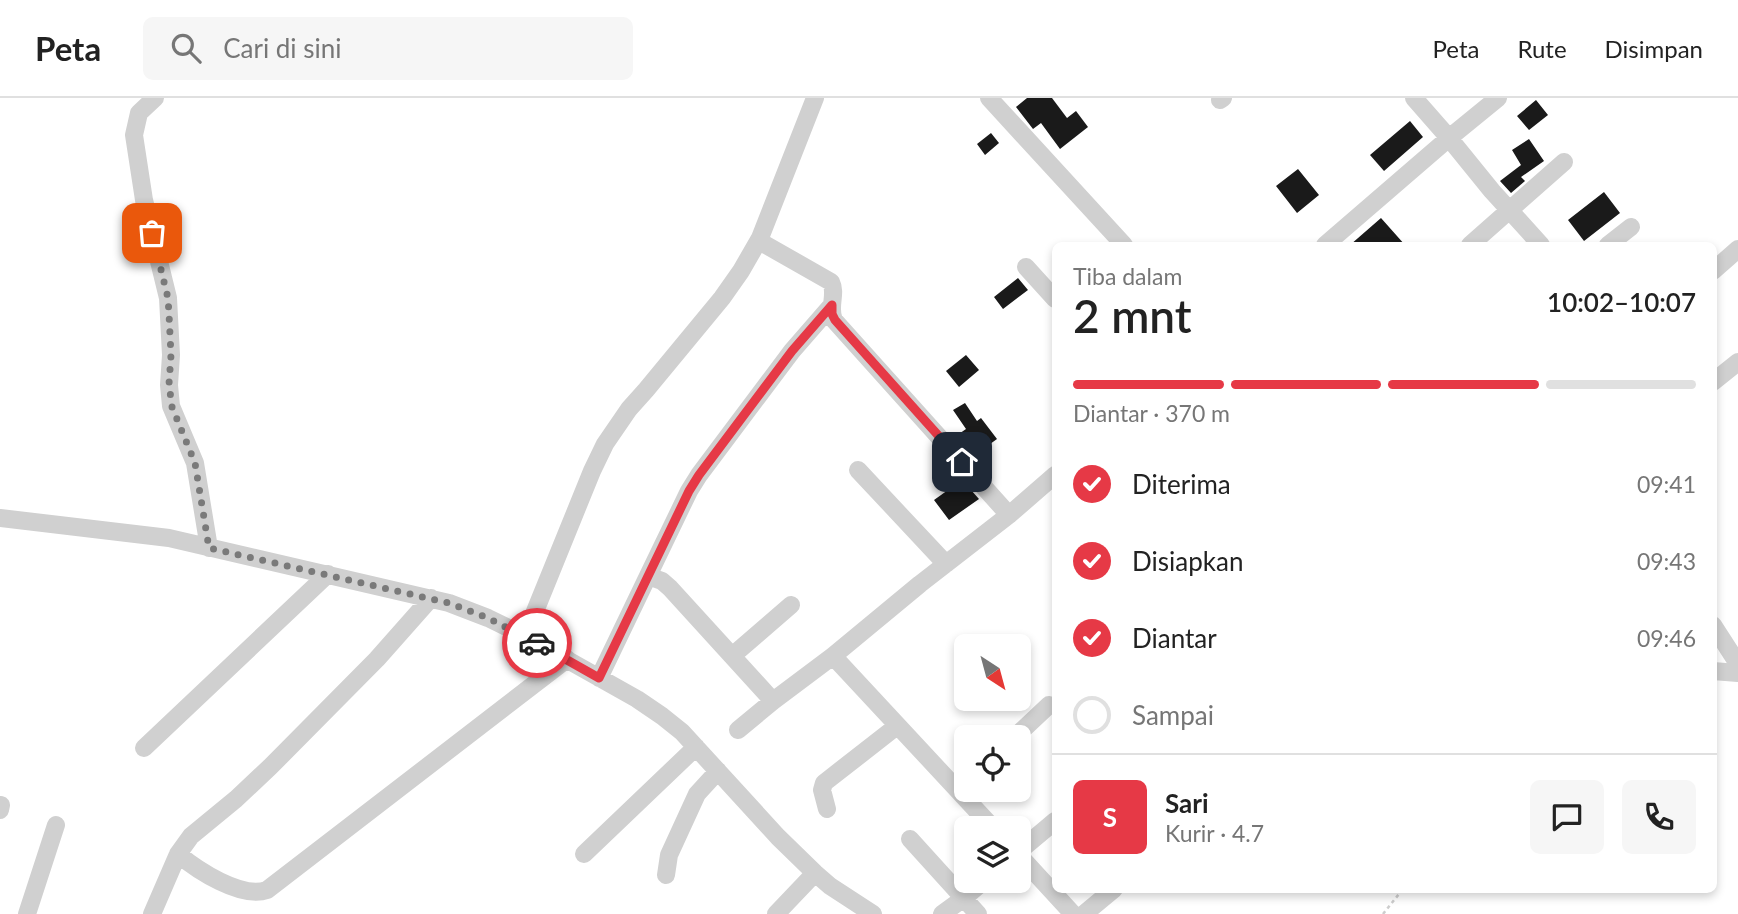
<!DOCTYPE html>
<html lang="id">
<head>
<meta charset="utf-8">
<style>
  body { margin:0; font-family:Lato,sans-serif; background:#f6f6f6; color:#222; height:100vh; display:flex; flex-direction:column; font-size:26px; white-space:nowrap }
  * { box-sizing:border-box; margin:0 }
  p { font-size:23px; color:#767676 }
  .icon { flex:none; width:38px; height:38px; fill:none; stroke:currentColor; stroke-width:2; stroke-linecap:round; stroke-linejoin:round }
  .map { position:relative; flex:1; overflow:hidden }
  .details { position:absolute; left:1052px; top:144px; width:665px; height:651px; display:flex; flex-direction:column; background:#fff; border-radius:10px; box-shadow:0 4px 10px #0003 }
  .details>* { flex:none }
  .needle { width:46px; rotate:144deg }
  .controls { position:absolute; left:954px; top:536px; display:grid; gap:14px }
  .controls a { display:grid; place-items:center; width:77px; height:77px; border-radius:10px; background:#fff; box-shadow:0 4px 10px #0003; font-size:35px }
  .pin { position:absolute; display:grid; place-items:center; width:60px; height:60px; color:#fff; margin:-30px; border-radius:14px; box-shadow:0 4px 10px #0006 }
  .courier { position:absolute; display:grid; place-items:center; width:70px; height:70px; margin:-35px; border:5px solid #e63946; border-radius:50%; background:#fff; color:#222; box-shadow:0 2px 9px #0007 }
  .overview em { font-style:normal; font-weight:600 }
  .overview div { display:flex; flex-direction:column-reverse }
  .overview { display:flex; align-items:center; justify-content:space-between; height:119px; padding:0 21px }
  h1 { font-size:46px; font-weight:600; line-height:52px }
  .bar { display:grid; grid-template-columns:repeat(4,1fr); gap:10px 7px; align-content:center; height:84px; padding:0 21px }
  .bar i { height:9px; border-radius:5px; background:#e0e0e0 }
  .bar .current { background:#e63946 }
  .bar p { grid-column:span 4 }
  .line { display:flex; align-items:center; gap:18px; padding:0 21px; border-top:2px solid #e0e0e0 }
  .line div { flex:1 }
  .round { display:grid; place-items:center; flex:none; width:74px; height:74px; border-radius:10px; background:#f6f6f6 }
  ol { padding:0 21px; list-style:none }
  li { display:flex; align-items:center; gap:21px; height:77px }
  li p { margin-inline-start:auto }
  li .icon { padding:7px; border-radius:50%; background:#e63946; color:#fff; stroke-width:4 }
  li:last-child { color:#767676 }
  li i { width:38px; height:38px; border:4px solid #e0e0e0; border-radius:50% }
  header { display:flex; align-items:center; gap:42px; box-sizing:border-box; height:98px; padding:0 35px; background:#fff; border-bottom:2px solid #e0e0e0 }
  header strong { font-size:33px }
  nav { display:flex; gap:38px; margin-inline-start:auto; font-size:24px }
  .search { width:490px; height:63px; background:#f6f6f6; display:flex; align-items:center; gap:18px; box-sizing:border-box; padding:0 24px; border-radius:10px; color:#767676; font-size:26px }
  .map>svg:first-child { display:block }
</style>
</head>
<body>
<header>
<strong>Peta</strong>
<div class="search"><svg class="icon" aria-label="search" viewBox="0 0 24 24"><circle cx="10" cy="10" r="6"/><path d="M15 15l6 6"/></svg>Cari di sini</div>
<nav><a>Peta</a><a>Rute</a><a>Disimpan</a></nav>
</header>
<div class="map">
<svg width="1738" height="816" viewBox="0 0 1738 816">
  <rect width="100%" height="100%" fill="#fff"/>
  <path fill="#1a1a1a" d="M 1027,0 L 1052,0 L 1067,20 L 1076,13 L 1088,29 L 1060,51 L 1041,25 L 1033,31 L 1016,9 Z
    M 1536,2 L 1548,17 L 1529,32 L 1517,18 Z
    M 1410,23 L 1423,39 L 1384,73 L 1370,57 Z
    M 991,35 L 999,45 L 985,57 L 977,46 Z
    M 1529,41 L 1544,63 L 1521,79 L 1525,83 L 1511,95 L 1500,83 L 1521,67 L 1512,52 Z
    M 1298,71 L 1319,97 L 1297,115 L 1276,88 Z
    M 1604,94 L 1620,115 L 1584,143 L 1568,122 Z
    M 1381,120 L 1405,147 L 1350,147 Z
    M 1018,180 L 1028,192 L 1003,211 L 994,199 Z
    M 966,257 L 979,272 L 959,289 L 946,273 Z
    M 965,305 L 977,323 L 981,320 L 997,341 L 972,359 L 956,338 L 966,331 L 953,312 Z
    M 962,382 L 979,401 L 949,422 L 934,402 Z"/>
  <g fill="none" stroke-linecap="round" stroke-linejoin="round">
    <path stroke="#cdcdcd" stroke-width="2.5" stroke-dasharray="3.5 3.5" stroke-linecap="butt" d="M 1383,816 L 1403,791"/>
    <path stroke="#d0d0d0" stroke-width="18" d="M 155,0 L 139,15 L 134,37 L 144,102 L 168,200 L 171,257 L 169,287 L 171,308 L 195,365 L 209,450
      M 989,0 L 1124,147
      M 1414,0 L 1449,40 L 1492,93 L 1541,147
      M 1220,2 L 1223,0
      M 759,143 L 831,184 C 837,196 828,209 834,222 L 1009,417
      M 1325,147 L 1449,40 L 1498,0
      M 1470,147 L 1564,64
      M 1608,147 L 1631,129
      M 1026,169 L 1055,201
      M 1713,173 L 1738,151
      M 1713,284 L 1738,264
      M 858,372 L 946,466
      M 0,420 L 169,440 L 449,505 L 488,520 L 525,538 L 637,601 L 662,618 L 682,634 L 778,739 L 815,775 L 830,788 L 873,816
      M 648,478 L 689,393 L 699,377 L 792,253 L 832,207
      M 1713,527 L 1738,566
      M 525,538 L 592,373 L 605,346 L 629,311 L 646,292 L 722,200 L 741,173 L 760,140 L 815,0
      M 732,558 L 791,507
      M 1713,573 L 1738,575
      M 599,580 L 648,478 L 662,483 L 670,490 L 773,603 L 833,558
      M 738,632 L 773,603
      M 1015,639 L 1049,607
      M 144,650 L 328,476
      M 827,711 L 822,692 L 824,685 L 897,628
      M 0,712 L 1,707
      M 993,730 L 833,558 L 920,486 L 1009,417 L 1055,377
      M 910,741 L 978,816
      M 1018,754 L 1055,723
      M 178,756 C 197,772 241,801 267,792 L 567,561
      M 584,756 L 696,649
      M 1018,756 L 1073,816
      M 666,777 L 669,757 L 697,696 L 718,673
      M 27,816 L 56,727
      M 152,816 L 178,756 L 191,738 L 236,701 L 270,669 L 377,561 L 431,500
      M 776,816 L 815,775
      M 942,816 L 964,800 L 985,782
      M 1084,816 L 1114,791"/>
  </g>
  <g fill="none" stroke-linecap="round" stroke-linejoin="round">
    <path stroke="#7a7a7a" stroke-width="7" stroke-dasharray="0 12.6" d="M 152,135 L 168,200 L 169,216 L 171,257 L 169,286 L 172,309 L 195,365 L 209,450 L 449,505 L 488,520 L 537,545"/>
    <path stroke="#e63946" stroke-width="9" d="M 537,545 L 599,580 L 689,393 L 699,377 L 792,253 L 832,207 L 832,216 L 835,222 L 962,364"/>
  </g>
</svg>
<div class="controls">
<a><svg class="needle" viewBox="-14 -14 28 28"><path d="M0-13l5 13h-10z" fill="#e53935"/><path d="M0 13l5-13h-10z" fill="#767676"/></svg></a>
<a><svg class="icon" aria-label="locate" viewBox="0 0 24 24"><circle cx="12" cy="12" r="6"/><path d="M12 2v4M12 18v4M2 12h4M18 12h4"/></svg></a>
<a><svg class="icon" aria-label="layers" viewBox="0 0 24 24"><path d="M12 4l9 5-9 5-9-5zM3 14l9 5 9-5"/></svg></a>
</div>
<div class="pin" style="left:152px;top:135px;background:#ea580c"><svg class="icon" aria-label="bag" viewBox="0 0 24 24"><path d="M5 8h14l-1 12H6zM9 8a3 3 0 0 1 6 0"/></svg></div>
<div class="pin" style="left:962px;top:364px;background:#1f2937"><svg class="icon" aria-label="home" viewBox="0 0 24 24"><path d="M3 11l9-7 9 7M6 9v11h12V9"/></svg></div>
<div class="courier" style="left:537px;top:545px"><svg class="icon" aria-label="car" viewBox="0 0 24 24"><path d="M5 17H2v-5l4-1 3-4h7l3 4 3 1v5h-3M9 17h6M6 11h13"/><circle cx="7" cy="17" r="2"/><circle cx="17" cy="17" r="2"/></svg></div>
<section class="details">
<div class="overview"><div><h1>2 mnt</h1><p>Tiba dalam</p></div><em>10:02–10:07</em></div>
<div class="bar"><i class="current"></i><i class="current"></i><i class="current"></i><i></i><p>Diantar · 370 m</p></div>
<ol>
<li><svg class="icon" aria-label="check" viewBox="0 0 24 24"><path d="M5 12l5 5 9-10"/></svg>Diterima<p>09:41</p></li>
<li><svg class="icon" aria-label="check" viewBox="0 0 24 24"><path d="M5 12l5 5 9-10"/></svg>Disiapkan<p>09:43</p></li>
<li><svg class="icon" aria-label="check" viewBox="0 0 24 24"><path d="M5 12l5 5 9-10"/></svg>Diantar<p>09:46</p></li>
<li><i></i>Sampai</li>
</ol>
<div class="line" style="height:126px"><b class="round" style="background:#e63946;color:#fff">S</b><div><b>Sari</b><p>Kurir · 4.7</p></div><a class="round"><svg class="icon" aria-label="chat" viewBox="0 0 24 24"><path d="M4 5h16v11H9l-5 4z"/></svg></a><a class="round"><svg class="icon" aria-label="phone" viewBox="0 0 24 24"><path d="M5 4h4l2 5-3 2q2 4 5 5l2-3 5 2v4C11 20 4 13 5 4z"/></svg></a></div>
</section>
</div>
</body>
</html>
